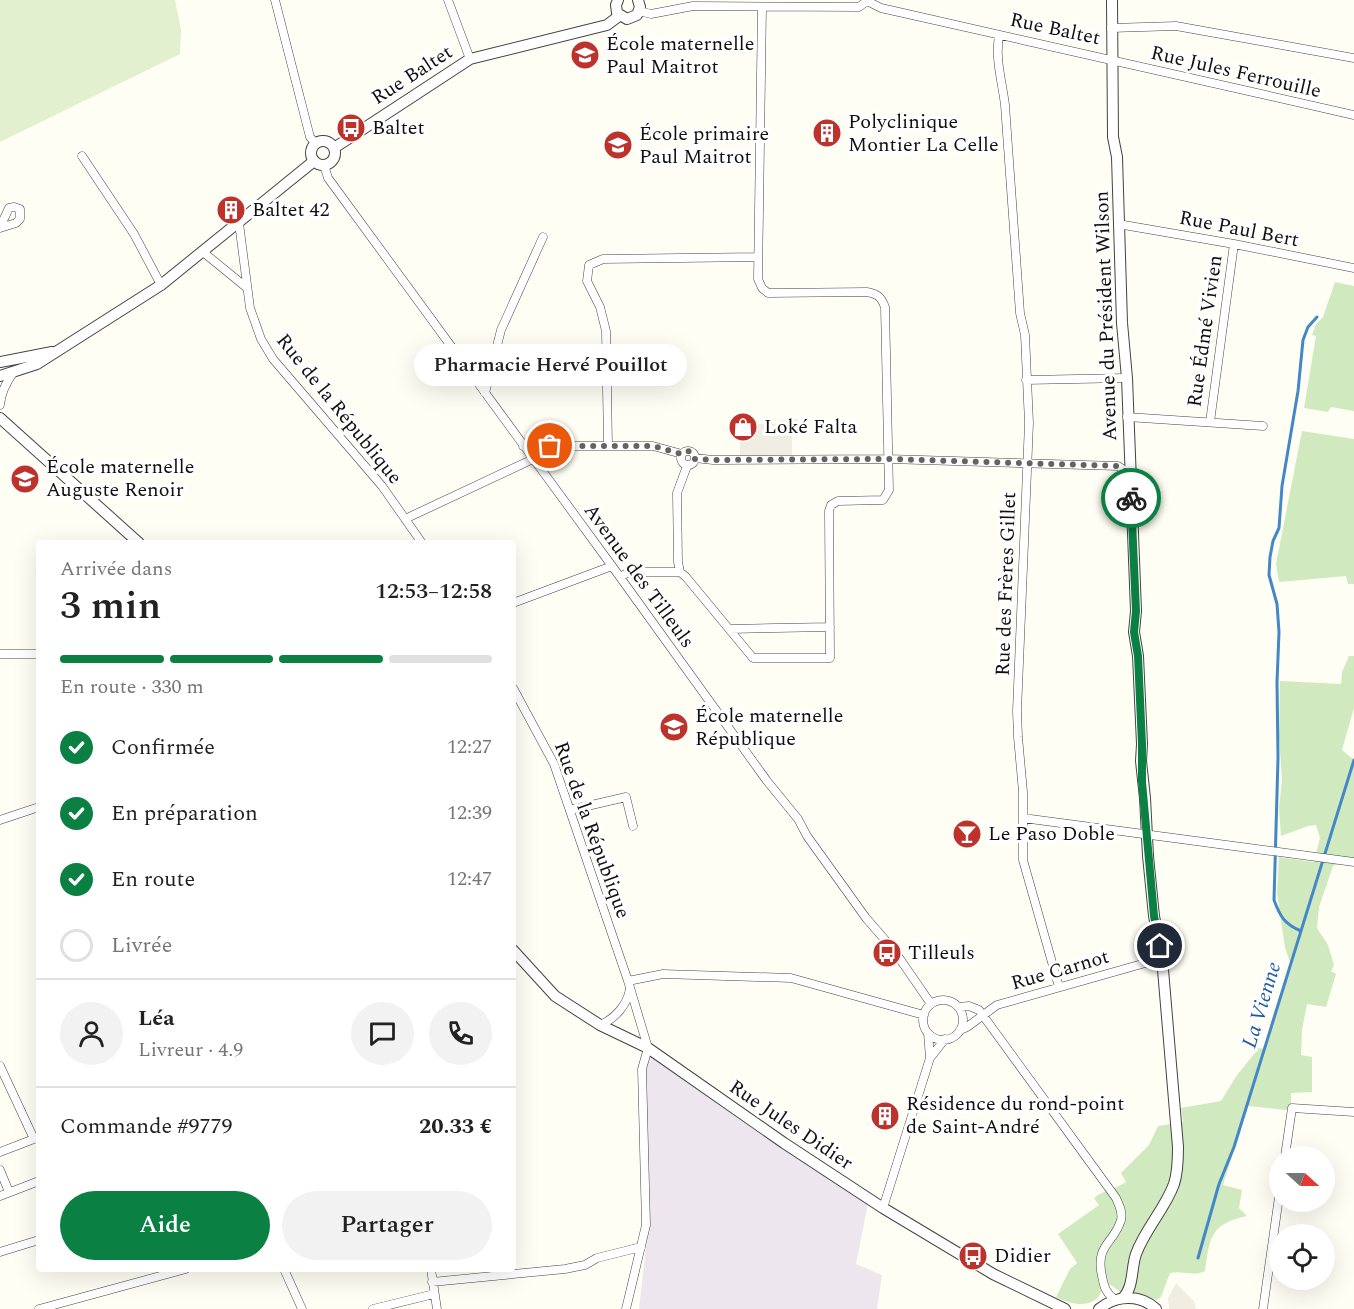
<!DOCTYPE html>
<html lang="fr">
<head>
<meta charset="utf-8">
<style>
  body { margin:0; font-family:Spectral,serif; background:#f2f2f2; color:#222; height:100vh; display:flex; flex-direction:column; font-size:22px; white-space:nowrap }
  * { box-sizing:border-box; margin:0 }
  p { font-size:20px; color:#767676 }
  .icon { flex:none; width:33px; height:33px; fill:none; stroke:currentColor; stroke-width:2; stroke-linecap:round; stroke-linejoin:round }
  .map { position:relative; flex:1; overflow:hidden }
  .panel { position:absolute; left:36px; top:540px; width:480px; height:732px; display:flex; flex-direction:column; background:#fff; border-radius:6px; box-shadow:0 6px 24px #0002 }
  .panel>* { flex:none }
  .needle { width:39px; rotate:111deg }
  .controls { position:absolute; left:1269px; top:1146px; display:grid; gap:12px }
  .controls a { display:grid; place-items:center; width:66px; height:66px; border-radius:50%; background:#fff; box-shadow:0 6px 24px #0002; font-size:30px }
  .pin { position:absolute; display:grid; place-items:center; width:51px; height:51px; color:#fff; margin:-26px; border:3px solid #fff; border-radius:50%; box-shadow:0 2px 6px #0007 }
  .courier { position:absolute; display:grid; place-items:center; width:60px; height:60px; margin:-30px; border:4px solid #0b8043; border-radius:50%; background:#fff; color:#222; box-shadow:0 2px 8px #0007 }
  .bubble { position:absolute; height:42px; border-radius:21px; background:#fff; box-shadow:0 6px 24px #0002; font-size:20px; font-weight:600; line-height:42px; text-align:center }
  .headline em { font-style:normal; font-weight:600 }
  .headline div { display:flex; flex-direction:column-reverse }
  .headline { display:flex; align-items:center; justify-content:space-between; height:102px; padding:0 24px }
  h1 { font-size:39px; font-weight:600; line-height:45px }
  .bar { display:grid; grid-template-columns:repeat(4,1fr); gap:9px 6px; align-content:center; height:72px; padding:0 24px }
  .bar i { height:8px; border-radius:4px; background:#e0e0e0 }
  .bar .selected { background:#0b8043 }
  .bar p { grid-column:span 4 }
  .line { display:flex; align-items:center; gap:15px; padding:0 24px; border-top:2px solid #e0e0e0 }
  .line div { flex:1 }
  .round { display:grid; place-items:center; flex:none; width:63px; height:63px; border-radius:32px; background:#f2f2f2 }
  ol { padding:0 24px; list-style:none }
  li { display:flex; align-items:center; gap:18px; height:66px }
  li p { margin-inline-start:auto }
  li .icon { padding:6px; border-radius:50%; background:#0b8043; color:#fff; stroke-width:4 }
  li:last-child { color:#767676 }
  li i { width:33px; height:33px; border:3px solid #e0e0e0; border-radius:50% }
  .cta { display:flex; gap:12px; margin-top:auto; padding:12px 24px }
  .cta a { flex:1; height:69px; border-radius:36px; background:#0b8043; color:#fff; font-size:24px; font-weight:600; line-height:69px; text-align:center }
  .cta a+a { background:#f2f2f2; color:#222 }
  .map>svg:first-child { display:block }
</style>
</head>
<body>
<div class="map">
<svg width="1354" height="1309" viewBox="0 0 1354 1309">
  <rect width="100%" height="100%" fill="#fffef4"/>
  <path fill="#eee6ee" d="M 642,1047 L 868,1203 L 856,1264 L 882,1275 L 877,1309 L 639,1309 L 648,1229 Z"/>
  <path fill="#d0e9be" d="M 1335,282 L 1354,286 L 1354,411 L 1331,407 L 1328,412 L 1304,408 L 1316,336 L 1312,335 L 1316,324 L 1323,317 Z
    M 1302,431 L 1354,439 L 1354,584 L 1348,584 L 1346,576 L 1279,582 L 1276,564 Z
    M 1349,656 L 1354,656 L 1354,708 L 1342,750 L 1354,760 L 1354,859 L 1333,866 L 1319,907 L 1317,928 L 1328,945 L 1334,965 L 1331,971 L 1336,974 L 1326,1007 L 1307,1004 L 1302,1030 L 1301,1055 L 1312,1057 L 1312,1092 L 1291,1093 L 1291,1104 L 1286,1110 L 1248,1106 L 1223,1185 L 1242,1190 L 1239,1208 L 1247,1216 C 1210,1224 1210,1237 1205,1271 C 1194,1277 1182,1270 1170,1273 L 1161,1297 L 1157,1300 L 1137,1293 L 1119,1291 L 1111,1285 L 1102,1290 C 1095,1309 1074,1306 1056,1297 L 1070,1269 L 1077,1263 L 1058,1234 L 1099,1205 L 1094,1198 C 1105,1189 1116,1189 1126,1182 L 1121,1173 L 1149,1145 L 1158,1126 L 1183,1122 L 1181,1108 L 1221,1101 L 1237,1075 L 1259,1048 L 1265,1049 L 1291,965 L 1285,948 L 1277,893 L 1279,857 L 1314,862 L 1320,838 L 1316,825 L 1308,826 L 1281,836 L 1279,808 L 1282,780 L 1279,736 L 1280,681 L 1341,684 L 1342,672 Z"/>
  <path fill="#e2f0d0" d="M 0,0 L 175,0 L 181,30 L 180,54 L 0,142 Z"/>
  <path fill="#f0eee2" d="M 798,419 L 798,432 L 792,432 L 792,455 L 740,455 L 740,430 L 746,430 L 746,424 L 780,424 L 780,420 Z
    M 1176,1283 L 1194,1301 L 1196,1309 L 1169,1309 L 1168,1298 Z"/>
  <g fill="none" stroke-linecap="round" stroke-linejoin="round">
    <path stroke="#4487c9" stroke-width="3" d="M 1301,931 C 1284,924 1280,916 1274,900 L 1278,758 L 1277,682 L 1279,632 L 1277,604 L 1269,575 L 1270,557 L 1273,541 L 1279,528 L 1282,486 L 1298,391 L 1303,340 L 1308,327 L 1317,317
      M 1198,1258 L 1219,1184 L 1234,1147 L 1354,760"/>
    <g stroke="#434343" stroke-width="9">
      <path id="minor" d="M 275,0 L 310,137 L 316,144
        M 448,0 L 470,59
        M 867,1 L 881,8 L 1354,115
        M 639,11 L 651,14 L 693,6 L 859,7 L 867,1
        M 1111,28 L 1176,26 L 1354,58
        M 999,36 C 995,59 1002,81 1005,105 L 1020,313 L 1025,335 L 1029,423 L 1017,711 L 1018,737 L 1023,792 L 1023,860 L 1059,987
        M 82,156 L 134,234 L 161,285
        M 324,165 L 328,178 L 612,566 L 767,781 L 798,819 L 807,836 L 866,918 L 893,949 L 931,1004
        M 239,223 L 250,308 L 261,339 L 273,359 L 382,486 L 422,543
        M 1118,224 L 1234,244 L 1354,268
        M 0,227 L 9,208 L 14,207 L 20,209 L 20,219 L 16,223 L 0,228
        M 203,252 L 247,288
        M 1026,380 L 1127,378
        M 485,393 L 501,330 L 543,237
        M 0,405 C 1,392 6,383 13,373
        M 1127,417 L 1263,426
        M 1210,422 L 1234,244
        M 608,445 L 606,331 L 600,307 L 587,281 L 589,265 L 603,259 L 758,257
        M 523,446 L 653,446 L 682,454
        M681 458a7 7 0 1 1 14 0a7 7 0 1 1-14 0Z
        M 695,458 L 713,460 L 889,459 L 1118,466 L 1130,474
        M 687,466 L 677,493 L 678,562 L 680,572 L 686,577 L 753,658 L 830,658 L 829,511 L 831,505 L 838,501 L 883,500 L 889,490 L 885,307 C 881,297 878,294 867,292 L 768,293 L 762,288 L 758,279 L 762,7
        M 405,519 L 533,459
        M 620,577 L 629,572 L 680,572
        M 513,603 L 612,566
        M 730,629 L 830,627
        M 0,654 L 39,654
        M 513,688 L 554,764 L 628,981 L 648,1048 L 642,1069 L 646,1225 L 626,1309
        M 570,810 L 626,797 L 633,826
        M 1023,818 L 1354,862
        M 0,820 L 39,807
        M 628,981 L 663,974 L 791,978 L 924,1015
        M923 1020a20 20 0 1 1 40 0a20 20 0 1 1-40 0Z
        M 958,1007 L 969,1006 L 979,1010 L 1116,1198 C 1119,1205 1123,1212 1121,1220 C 1114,1244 1095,1244 1102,1276 C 1104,1287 1106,1293 1115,1300
        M 600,1025 C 615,1019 627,1005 630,989
        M 960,1030 L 967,1027 L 997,1005 L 1149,962 L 1156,957 L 1161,949
        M 928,1033 L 930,1058
        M 0,1066 L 34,1139
        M 0,1152 L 39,1137
        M 1285,1156 L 1292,1108 L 1354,1112
        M 0,1170 L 9,1192
        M 0,1196 L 39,1181
        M 883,1208 L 930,1058 L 945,1039
        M 0,1252 L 39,1240
        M 284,1269 L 302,1309
        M 431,1269 L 437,1309
        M 432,1282 L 565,1269 L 585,1265 L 597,1258 L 641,1247
        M 39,1309 L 186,1269
        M 373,1309 L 434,1294
        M 1263,1309 L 1280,1190"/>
    </g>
    <g stroke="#434343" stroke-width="12">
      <path id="tertiary" d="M 618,0 L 616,5 L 617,13 L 627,19 L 637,15 L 640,7 L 638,0
        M 1112,0 L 1113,137 L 1117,157 L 1122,323 L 1127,378 L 1136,611 L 1134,632 L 1138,656 L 1142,744 L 1141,761 L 1145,798 L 1148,856 L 1154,916 L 1162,958 L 1178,1147 C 1178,1159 1178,1172 1174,1184 C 1165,1209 1145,1229 1136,1254 C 1131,1268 1134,1287 1123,1298
        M311 153a12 12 0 1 1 24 0a12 12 0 1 1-24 0Z
        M 334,148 L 470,59 L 607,25 L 619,16
        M 0,362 L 52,352
        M 0,376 L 37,364 L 161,285 L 314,161
        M 0,418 L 139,543
        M 513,950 L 555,996 L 600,1025 L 648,1048 L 784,1143 L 883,1208 L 993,1274 L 1065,1309
        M 1099,1309 C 1116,1295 1140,1294 1156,1309"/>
    </g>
    <use href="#minor" stroke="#fff" stroke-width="8"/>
    <use href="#tertiary" stroke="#fff" stroke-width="10"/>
  </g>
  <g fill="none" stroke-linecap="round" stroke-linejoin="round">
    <path stroke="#646360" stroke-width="6" stroke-dasharray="0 10.8" d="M 550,446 L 653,446 L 681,454 L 684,452 L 690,451 L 695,459 L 713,460 L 889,459 L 1118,466 L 1130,474 L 1131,498"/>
    <path stroke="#0b8043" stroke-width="8" d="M 1131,498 L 1136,611 L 1134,632 L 1138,656 L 1142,744 L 1142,782 L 1154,916 L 1160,946"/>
  </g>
  <defs>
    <g id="school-disc" transform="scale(1.5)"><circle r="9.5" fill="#bd332c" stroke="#fff"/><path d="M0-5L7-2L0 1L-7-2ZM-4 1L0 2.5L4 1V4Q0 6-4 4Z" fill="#fff"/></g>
    <g id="bus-disc" transform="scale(1.5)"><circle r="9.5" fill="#bd332c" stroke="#fff"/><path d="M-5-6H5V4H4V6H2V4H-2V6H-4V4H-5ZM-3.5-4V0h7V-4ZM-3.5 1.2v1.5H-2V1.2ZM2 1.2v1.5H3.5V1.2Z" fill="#fff"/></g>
    <g id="building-disc" transform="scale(1.5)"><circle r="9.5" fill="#bd332c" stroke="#fff"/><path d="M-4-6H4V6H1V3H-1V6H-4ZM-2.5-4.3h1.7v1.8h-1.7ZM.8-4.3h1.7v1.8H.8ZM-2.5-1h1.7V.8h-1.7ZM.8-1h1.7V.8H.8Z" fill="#fff"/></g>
    <g id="shop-disc" transform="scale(1.5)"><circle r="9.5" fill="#bd332c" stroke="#fff"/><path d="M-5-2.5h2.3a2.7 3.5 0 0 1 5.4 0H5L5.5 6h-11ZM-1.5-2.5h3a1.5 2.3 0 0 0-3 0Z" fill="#fff"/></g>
    <g id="bar-disc" transform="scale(1.5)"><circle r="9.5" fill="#bd332c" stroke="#fff"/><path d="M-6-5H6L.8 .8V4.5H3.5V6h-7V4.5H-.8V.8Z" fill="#fff"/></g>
  </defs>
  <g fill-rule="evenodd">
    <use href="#school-disc" x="585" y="55"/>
    <use href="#bus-disc" x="351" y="128"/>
    <use href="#building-disc" x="827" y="133"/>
    <use href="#school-disc" x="618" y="145"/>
    <use href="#building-disc" x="231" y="210"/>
    <use href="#shop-disc" x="743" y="427"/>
    <use href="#school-disc" x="25" y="479"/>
    <use href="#school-disc" x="674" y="727"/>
    <use href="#bar-disc" x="967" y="834"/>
    <use href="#bus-disc" x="887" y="953"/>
    <use href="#building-disc" x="885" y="1116"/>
    <use href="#bus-disc" x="973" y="1256"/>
  </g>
  <g text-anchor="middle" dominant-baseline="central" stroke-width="6" stroke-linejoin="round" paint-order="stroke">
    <g font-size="20" fill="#101010" stroke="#fff">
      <text transform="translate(1055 29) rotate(12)">Rue Baltet</text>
      <text transform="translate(1236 72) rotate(13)">Rue Jules Ferrouille</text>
      <text transform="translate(412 75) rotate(-33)">Rue Baltet</text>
      <text transform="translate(1239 229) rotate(11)">Rue Paul Bert</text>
      <text transform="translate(1106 316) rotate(-92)">Avenue du Président Wilson</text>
      <text transform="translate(1205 331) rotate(-82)">Rue Édmé Vivien</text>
      <text transform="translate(339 409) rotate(51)">Rue de la République</text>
      <text transform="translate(639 576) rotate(54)">Avenue des Tilleuls</text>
      <text transform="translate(1006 584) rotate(-88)">Rue des Frères Gillet</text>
      <text transform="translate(592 830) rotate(70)">Rue de la République</text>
      <text transform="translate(1060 970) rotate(-16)">Rue Carnot</text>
      <text transform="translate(791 1125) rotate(34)">Rue Jules Didier</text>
    </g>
    <g font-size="20" fill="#101010" stroke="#fff" text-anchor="start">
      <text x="606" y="44">École maternelle<tspan x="606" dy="23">Paul Maitrot</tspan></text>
      <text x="848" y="122">Polyclinique<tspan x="848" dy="23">Montier La Celle</tspan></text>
      <text x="372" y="128">Baltet</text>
      <text x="639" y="134">École primaire<tspan x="639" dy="23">Paul Maitrot</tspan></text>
      <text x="252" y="210">Baltet 42</text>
      <text x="764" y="427">Loké Falta</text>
      <text x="46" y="467">École maternelle<tspan x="46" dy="23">Auguste Renoir</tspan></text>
      <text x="695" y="716">École maternelle<tspan x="695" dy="23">République</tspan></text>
      <text x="988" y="834">Le Paso Doble</text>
      <text x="908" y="953">Tilleuls</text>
      <text x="906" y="1104">Résidence du rond-point<tspan x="906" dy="23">de Saint-André</tspan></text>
      <text x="994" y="1256">Didier</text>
    </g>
    <g font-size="21" font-style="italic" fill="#1d599f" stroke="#fff">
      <text transform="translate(1262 1005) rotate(-73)">La Vienne</text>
    </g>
  </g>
</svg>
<div class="controls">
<a><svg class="needle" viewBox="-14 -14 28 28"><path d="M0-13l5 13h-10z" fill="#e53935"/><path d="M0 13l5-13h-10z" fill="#767676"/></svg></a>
<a><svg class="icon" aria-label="locate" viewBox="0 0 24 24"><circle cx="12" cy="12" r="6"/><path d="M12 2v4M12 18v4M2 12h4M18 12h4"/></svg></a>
</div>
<div class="pin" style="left:550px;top:446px;background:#ea580c"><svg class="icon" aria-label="bag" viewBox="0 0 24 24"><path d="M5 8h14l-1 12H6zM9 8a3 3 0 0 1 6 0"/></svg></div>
<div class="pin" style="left:1160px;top:946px;background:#1f2937"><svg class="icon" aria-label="home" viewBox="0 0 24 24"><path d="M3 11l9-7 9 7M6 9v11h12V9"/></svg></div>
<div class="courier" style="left:1131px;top:498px"><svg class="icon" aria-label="bike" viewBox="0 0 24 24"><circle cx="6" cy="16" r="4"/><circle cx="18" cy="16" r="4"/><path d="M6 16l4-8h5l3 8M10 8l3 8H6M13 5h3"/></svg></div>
<div class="bubble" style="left:414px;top:344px;width:273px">Pharmacie Hervé Pouillot</div>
<section class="panel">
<div class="headline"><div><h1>3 min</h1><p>Arrivée dans</p></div><em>12:53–12:58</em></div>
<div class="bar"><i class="selected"></i><i class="selected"></i><i class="selected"></i><i></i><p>En route · 330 m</p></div>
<ol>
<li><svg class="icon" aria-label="check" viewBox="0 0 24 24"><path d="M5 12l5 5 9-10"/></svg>Confirmée<p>12:27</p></li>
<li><svg class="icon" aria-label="check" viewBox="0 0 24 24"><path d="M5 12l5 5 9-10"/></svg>En préparation<p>12:39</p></li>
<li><svg class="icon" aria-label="check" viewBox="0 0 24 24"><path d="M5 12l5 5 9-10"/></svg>En route<p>12:47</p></li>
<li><i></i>Livrée</li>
</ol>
<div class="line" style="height:108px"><a class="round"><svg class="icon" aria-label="person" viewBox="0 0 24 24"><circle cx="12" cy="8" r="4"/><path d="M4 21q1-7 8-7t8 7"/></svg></a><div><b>Léa</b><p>Livreur · 4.9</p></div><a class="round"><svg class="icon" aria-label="chat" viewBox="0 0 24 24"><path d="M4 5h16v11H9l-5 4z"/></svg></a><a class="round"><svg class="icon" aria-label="phone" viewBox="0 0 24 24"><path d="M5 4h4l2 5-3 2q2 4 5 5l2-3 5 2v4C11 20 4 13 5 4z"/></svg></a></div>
<div class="line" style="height:78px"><div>Commande #9779</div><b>20.33 €</b></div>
<div class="cta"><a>Aide</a><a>Partager</a></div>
</section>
</div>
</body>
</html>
